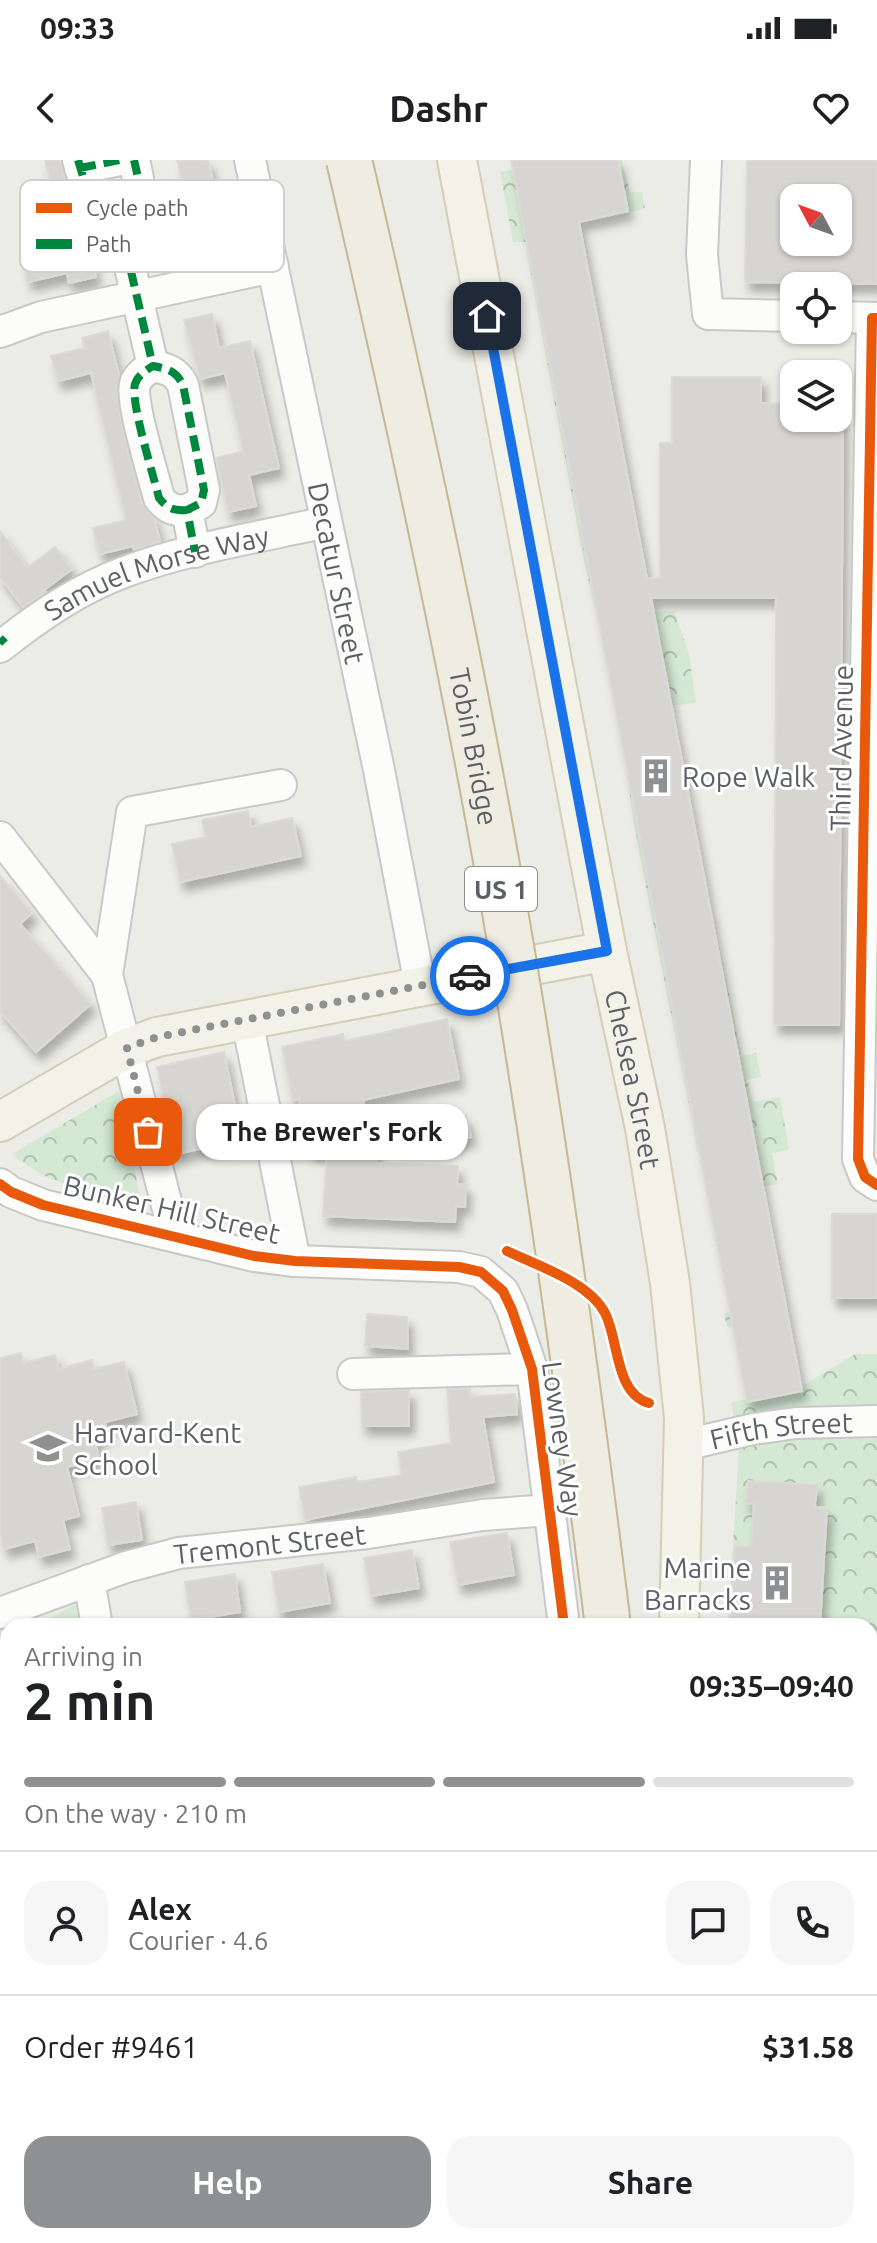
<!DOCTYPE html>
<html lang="en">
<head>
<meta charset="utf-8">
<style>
  body { margin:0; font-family:Ubuntu,sans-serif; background:#f6f6f6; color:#202124; height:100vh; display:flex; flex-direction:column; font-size:30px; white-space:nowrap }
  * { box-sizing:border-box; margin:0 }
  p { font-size:26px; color:#757577 }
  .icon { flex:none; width:44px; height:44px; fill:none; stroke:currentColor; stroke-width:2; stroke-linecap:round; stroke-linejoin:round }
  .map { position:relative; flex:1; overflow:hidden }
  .drawer { position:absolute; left:0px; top:1458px; width:878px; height:626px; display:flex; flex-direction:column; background:#fff; border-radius:24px 24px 0 0; box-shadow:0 2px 6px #0004 }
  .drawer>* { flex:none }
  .needle { width:52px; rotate:311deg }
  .tools { position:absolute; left:780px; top:24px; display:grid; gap:16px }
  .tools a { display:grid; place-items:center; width:72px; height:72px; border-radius:16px; background:#fff; box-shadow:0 2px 6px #0004; font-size:40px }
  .pin { position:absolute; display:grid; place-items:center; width:68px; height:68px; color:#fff; margin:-34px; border-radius:16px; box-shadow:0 4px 12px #0006 }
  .courier { position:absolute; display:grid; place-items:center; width:80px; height:80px; margin:-40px; border:6px solid #1a73e8; border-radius:50%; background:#fff; color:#222; box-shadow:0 2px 10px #0007 }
  .bubble { position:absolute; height:56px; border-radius:24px; background:#fff; box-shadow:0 2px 6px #0004; font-size:26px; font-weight:600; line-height:56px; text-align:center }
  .overview em { font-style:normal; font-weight:600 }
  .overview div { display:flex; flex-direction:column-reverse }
  .overview { display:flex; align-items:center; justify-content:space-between; height:136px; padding:0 24px }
  h1 { font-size:52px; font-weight:600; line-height:60px }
  .bar { display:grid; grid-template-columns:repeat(4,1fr); gap:12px 8px; align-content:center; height:96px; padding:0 24px }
  .bar i { height:10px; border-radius:6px; background:#e0e0e0 }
  .bar .active { background:#8e9092 }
  .bar p { grid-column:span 4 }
  .line { display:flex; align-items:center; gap:20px; padding:0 24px; border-top:2px solid #e0e0e0 }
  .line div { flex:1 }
  .round { display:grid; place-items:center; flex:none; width:84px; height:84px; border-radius:24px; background:#f6f6f6 }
  .primary-button { display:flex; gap:16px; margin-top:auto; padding:16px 24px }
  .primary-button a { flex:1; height:92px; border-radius:24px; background:#8e9092; color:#fff; font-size:32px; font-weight:600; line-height:92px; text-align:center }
  .primary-button a+a { background:#f6f6f6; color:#202124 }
  .status { display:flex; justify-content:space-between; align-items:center; height:56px; padding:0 40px; background:#fff; direction:ltr }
  .status svg { height:22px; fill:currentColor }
  header { display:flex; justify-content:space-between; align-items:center; height:104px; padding:0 24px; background:#fff; font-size:36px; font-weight:600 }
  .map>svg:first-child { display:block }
</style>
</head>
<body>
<div class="status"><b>09:33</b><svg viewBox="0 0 49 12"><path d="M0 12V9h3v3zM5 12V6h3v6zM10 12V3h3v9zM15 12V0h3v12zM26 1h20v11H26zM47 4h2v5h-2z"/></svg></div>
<header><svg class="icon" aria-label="back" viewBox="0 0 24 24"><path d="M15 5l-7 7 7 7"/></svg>Dashr<svg class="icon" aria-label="heart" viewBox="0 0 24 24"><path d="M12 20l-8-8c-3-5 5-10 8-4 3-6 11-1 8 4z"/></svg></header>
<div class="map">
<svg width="877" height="2083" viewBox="0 0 877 2083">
  <defs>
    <pattern id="forest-crowns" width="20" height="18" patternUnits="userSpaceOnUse" patternTransform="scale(2)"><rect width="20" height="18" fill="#d5e8d4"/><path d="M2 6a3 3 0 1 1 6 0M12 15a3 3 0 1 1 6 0" fill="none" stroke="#b0bfb0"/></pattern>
    <filter id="shadow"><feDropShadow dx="5" dy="9" stdDeviation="4" flood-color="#0004"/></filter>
  </defs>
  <rect width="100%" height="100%" fill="#ecece7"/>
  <path fill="url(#forest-crowns)" d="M 566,0 L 583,73 L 613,246 L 654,452 L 674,451 L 689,494 L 696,543 L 669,546 L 742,896 L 756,893 L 761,917 L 747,920 L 753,942 L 780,937 L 789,990 L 772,993 L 778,1024 L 764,1027 L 796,1230 L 855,1194 L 877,1194 L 877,2083 L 714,2083 L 713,2076 L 870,2076 L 870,1466 L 728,1466 L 739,1288 L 731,1242 L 749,1239 L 736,1165 L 727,1167 L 724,1154 L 735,1149 L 720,1103 L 635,670 L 617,548 L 583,395 L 525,82 L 513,82 L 500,12 Z
    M 593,0 L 622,0 L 630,32 L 642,32 L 645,49 L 606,56 Z
    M 119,931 L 140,1036 C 91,1031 51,1028 12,994 Z
    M 75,1444 L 79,1466 L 46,1466 L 45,1461 Z"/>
  <path fill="#d6d5d2" stroke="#dcdad6" stroke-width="2" fill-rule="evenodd" filter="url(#shadow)" d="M 45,0 L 60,0 L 79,64 L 86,73 L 96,117 L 69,123 L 67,113 L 28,122 L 23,100 L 66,90 Z
    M 177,0 L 208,0 L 221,56 L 192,62 L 199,90 L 172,97 L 158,41 L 185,35 Z
    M 511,0 L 618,0 L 628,51 L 579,62 L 647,419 L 660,418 L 660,283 L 672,283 L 672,217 L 761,217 L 761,243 L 794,244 L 794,258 L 843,258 L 839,865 L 774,865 L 776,438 L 651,438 L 802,1231 L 747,1242 Z
    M 747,0 L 877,0 L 877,124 L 745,122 ZM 794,38 L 838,38 L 838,82 L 794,82 Z
    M 212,154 L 219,188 L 250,181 L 279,308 L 249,315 L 256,346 L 228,352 L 216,298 L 243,291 L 225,213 L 200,219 L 184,160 Z
    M 108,171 L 119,215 L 117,235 L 126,284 L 142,343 L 154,359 L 160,381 L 134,390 L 133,386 L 100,394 L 93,368 L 126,360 L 91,213 L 58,221 L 51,196 L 84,188 L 82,178 Z
    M 0,371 L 27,408 L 55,387 L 72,409 L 44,430 L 46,432 L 23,447 L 0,417 Z
    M 248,651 L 251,667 L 292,658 L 301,696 L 180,722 L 172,684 L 206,677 L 202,660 Z
    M 0,716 L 32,753 L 20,764 L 91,844 L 36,892 L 0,851 Z
    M 447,859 L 459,919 L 363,940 L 377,1003 L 458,1006 L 457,1024 L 466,1025 L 465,1047 L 456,1046 L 455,1062 L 323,1056 L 327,990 L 311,993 L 299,939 L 293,940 L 282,887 L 343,874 L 344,881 Z
    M 224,892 L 242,980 L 176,994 L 157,907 Z
    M 466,956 L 471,977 L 444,984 L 438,963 Z
    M 832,1054 L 877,1054 L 877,1138 L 832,1138 Z
    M 367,1154 L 407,1157 L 408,1189 L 365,1186 Z
    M 21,1193 L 23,1203 L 55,1195 L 58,1209 L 92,1200 L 94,1209 L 124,1202 L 137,1254 L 105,1262 L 108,1274 L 94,1278 L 99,1299 L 67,1307 L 79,1356 L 63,1360 L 70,1389 L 39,1397 L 35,1381 L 4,1389 L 0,1371 L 0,1198 Z
    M 447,1229 L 470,1229 L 470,1237 L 515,1234 L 517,1254 L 483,1257 L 494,1322 L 305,1360 L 299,1327 L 356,1317 L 357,1322 L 402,1315 L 398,1292 L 451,1283 Z
    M 409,1230 L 409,1266 L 362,1266 L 361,1232 Z
    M 748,1321 L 817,1325 L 815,1347 L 827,1348 L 820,1466 L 729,1466 L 735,1386 L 751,1387 L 754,1344 L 746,1344 Z
    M 136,1342 L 142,1380 L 108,1385 L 102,1348 Z
    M 507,1373 L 514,1415 L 458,1425 L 450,1382 Z
    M 412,1390 L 419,1428 L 371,1436 L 364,1398 Z
    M 323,1404 L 330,1443 L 279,1452 L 272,1412 Z
    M 235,1414 L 240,1452 L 191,1460 L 185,1422 Z"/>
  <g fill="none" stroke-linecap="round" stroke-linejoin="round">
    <g stroke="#c8c8c8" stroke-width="34">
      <g id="minor">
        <path d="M 78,0 L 96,59 L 113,65 C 148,59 140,25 134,0"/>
        <path id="s1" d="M 250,0 L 379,610 L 420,825"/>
        <path d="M 706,0 L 702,95 L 708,154 L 794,156"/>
        <path d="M 80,8 L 120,0"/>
        <path d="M 120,64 L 153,206"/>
        <path d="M 838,157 L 877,158"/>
        <path d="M 872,158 L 858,999 L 865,1017 L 877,1025"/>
        <path d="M 0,172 L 41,157 L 273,107"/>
        <path d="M 187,350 C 174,351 168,349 159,338 C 154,317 130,242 135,224 C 138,215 145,211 153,206 C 168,209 176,211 183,225 L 204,330 L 201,343 L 187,350 L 195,392"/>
        <path id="s2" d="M 0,487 C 39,456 80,428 127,411 C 189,388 261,377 326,362"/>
        <path d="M 0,677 L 107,815"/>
        <path d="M 247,860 L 295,1101"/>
        <path d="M 0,1024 L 11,1032 L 43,1045 L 254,1096 L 295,1101 L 459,1107 L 481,1112 L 503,1131 L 512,1150 L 532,1209 L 564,1466"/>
        <path d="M 175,1076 L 107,815 L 132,652 L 281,625"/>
        <path d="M 353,1214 L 532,1209"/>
        <path id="s3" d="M 685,1285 L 753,1269 L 796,1263 L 877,1261"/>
        <path d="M 89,1420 L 97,1466"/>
        <path id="s4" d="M 0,1453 L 126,1407 L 179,1393 L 368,1373 L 483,1355 L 549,1350"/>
        <path d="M 0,1562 L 8,1564"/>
        <path d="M 0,1699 L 8,1703"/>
        <path d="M 0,1908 L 8,1913"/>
        <path d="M 288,2076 L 300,2083"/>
        <path d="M 624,2076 L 627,2083"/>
        <path d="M 535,2083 L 539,2076"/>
      </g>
    </g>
    <g stroke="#d3ceb6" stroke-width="42">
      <g id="major">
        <path id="s5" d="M 457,0 L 607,791 L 645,968 L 670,1123 L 684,1258 L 679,1466"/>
        <path d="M 0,962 L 127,888 L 157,877 L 607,791"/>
        <path d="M 743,2076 L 744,2083"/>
      </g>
    </g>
    <g stroke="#c3b995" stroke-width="48">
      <path id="highway" d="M 681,2076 L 682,2083"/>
    </g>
    <use href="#minor" stroke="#fcfcfb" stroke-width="30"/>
    <use href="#major" stroke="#f3f2e8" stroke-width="38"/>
    <use href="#highway" stroke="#efede2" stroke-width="44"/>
    <g stroke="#c3b995" stroke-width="48" stroke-linecap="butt">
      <g id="highway-bridge">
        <path id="s6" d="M 349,0 C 406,245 460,492 503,740 C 545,981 578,1223 608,1466"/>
      </g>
    </g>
    <use href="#highway-bridge" stroke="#efede2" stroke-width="44"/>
    <path stroke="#00873e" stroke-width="8" stroke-dasharray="16 8" stroke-linecap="butt" d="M 78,0 L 96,59 L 113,65 C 148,59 140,25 134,0
      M 80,8 L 120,0
      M 120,64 L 153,206
      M 187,350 C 174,351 168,349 159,338 C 154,317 130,242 135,224 C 138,215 145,211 153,206 C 168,209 176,211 183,225 L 204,330 L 201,343 L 187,350 L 195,392
      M 0,478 L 5,483"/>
    <g stroke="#fff" stroke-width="15">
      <path id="cycleway" d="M 877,158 L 872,158 L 858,999 L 865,1017 L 877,1025
        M 0,1024 L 11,1032 L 43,1045 L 254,1096 L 295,1101 L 459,1107 L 481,1112 L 503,1131 L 512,1150 L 532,1209 L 564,1466
        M 507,1091 C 538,1106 589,1122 605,1153 C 619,1180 615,1234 649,1243"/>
    </g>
    <use href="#cycleway" stroke="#e8590c" stroke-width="10"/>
  </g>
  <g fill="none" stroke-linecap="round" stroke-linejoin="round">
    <path stroke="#8e9092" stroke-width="8" stroke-dasharray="0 14.4" d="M 148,972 L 127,888 L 157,877 L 470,816"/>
    <path stroke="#1a73e8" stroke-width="10" d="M 470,816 L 607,791 L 487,156"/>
  </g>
  <defs>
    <g id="building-bare" transform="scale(2.76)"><path d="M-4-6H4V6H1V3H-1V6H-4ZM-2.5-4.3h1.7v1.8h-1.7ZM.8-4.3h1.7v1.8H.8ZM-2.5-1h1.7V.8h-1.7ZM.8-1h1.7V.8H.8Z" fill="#8e9092" stroke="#fff" stroke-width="2.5" paint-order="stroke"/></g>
    <g id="school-bare" transform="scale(2.76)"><path d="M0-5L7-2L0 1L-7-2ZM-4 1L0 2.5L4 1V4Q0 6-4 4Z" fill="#8e9092" stroke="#fff" stroke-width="2.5" paint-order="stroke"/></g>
  </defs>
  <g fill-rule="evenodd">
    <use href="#building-bare" x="656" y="616"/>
    <use href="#school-bare" x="48" y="1288"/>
    <use href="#building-bare" x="777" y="1423"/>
  </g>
  <g text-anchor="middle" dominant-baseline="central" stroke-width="6" stroke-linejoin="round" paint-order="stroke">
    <rect fill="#fff" stroke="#8d8f93" stroke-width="2" x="465" y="707" width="72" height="44" rx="6"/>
    <g font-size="26" font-weight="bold" fill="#5c5f65">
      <text x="501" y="729">US 1</text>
    </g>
    <g font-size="28" fill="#5c5f65" stroke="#fff">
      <text stroke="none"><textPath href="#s1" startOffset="422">Decatur Street</textPath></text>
      <text stroke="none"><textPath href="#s2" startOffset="176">Samuel Morse Way</textPath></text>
      <text stroke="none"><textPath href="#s6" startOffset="600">Tobin Bridge</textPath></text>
      <text transform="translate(841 588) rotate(-89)">Third Avenue</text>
      <text stroke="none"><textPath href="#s5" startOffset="936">Chelsea Street</textPath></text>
      <text transform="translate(172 1049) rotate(13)">Bunker Hill Street</text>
      <text stroke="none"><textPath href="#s3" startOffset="98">Fifth Street</textPath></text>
      <text transform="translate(563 1279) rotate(82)">Lowney Way</text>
      <text stroke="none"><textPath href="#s4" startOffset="280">Tremont Street</textPath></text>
    </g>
    <g font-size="28" fill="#5c5f65" stroke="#fff" text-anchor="start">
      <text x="682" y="616">Rope Walk</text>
      <text x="74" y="1272">Harvard-Kent<tspan x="74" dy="32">School</tspan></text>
      <text x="751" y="1407" text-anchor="end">Marine<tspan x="751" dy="32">Barracks</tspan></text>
    </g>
  </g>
  <rect x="20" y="20" width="264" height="92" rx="12" fill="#fff" stroke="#cecfd1" stroke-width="2"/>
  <rect x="36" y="43" width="36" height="10" fill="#e8590c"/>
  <rect x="36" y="79" width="36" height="10" fill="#00873e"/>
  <g font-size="22" fill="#5c5f65">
    <text x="86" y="56">Cycle path</text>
    <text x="86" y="92">Path</text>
  </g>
</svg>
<div class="tools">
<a><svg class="needle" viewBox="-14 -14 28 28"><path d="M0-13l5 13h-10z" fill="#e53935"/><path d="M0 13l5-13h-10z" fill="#757577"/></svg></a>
<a><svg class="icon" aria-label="locate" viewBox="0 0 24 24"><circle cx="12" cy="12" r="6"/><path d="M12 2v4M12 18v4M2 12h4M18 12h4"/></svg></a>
<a><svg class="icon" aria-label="layers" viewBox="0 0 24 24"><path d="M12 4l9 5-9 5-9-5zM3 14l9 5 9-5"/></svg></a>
</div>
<div class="pin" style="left:148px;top:972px;background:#ea580c"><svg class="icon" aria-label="bag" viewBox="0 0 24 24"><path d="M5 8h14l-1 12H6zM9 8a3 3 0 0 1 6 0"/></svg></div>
<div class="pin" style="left:487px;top:156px;background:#1f2937"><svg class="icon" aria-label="home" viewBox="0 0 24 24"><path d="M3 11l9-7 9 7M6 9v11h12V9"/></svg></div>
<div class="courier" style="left:470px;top:816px"><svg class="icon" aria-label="car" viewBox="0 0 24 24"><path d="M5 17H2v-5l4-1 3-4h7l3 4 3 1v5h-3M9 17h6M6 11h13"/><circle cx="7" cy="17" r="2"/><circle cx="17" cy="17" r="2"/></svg></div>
<div class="bubble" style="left:196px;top:944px;width:272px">The Brewer's Fork</div>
<section class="drawer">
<div class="overview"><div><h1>2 min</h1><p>Arriving in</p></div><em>09:35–09:40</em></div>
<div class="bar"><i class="active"></i><i class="active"></i><i class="active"></i><i></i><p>On the way · 210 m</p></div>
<div class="line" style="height:144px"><a class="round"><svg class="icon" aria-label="person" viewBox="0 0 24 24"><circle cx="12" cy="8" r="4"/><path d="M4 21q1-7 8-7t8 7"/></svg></a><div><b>Alex</b><p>Courier · 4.6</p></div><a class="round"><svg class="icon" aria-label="chat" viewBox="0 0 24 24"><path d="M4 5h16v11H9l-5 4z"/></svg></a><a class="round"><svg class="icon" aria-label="phone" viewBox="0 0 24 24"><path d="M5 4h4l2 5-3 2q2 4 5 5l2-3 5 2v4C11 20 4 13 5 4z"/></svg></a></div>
<div class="line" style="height:104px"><div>Order #9461</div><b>$31.58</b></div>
<div class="primary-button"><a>Help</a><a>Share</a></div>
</section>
</div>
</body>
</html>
